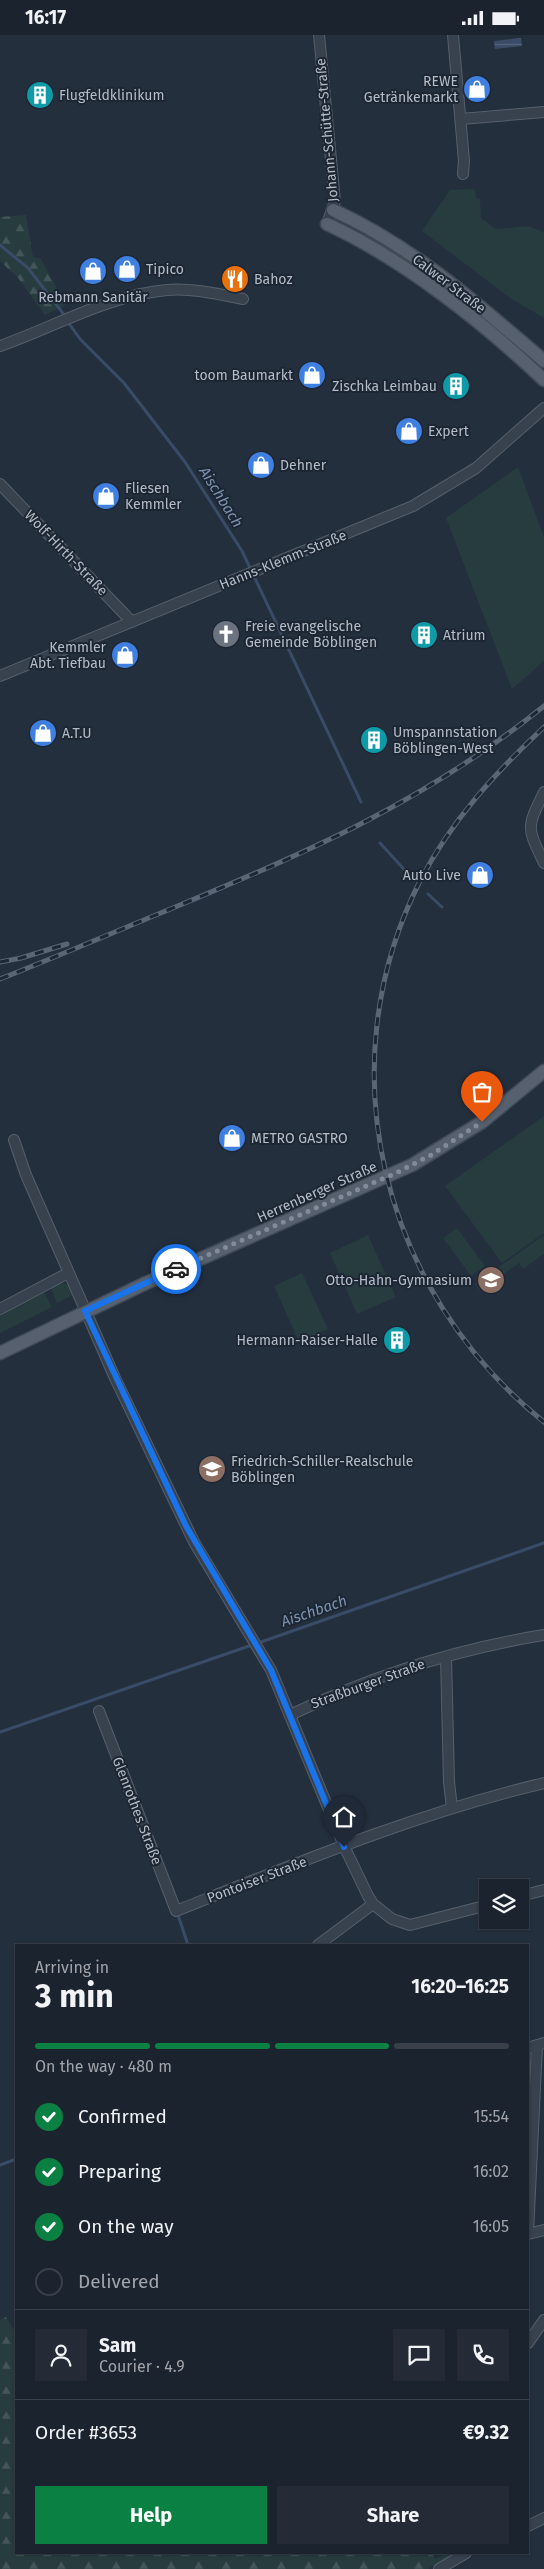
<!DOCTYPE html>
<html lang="en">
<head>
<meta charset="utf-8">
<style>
  body { margin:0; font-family:"Fira Sans",sans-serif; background:#242b36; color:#f1f3f6; height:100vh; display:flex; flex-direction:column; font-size:19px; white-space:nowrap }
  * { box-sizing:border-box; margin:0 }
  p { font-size:16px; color:#a0a4aa }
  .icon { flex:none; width:28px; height:28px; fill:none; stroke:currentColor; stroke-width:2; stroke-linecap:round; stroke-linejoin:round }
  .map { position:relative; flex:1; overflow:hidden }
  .panel { position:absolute; left:15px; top:1909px; width:514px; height:610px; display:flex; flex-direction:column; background:#1b232e; border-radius:0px; box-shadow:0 1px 4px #0004,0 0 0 1px #39404a }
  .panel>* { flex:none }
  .fabs { position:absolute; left:479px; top:1844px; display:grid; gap:10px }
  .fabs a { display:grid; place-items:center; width:50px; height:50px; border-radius:0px; background:#1b232e; box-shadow:0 1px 4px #0004,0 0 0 1px #39404a; font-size:25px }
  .pin { position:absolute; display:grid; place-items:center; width:42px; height:42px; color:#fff; margin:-51px -21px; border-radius:50% 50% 50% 0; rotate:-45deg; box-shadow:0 0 5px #0007 }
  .pin .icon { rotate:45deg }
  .courier { position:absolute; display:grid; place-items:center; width:50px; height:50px; margin:-25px; border:4px solid #1a73e8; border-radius:50%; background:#fff; color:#222; box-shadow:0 1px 6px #0007 }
  .headline em { font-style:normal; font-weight:700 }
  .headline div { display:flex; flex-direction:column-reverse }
  .headline { display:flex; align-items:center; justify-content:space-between; height:85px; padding:0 20px }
  h1 { font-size:32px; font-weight:700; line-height:38px }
  .bar { display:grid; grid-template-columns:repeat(4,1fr); gap:8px 5px; align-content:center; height:60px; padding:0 20px }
  .bar i { height:6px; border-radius:4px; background:#39404a }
  .bar .selected { background:#0b8043 }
  .bar p { grid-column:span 4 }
  .line { display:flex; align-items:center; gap:12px; padding:0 20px; border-top:1px solid #39404a }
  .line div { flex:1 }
  .round { display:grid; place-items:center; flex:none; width:52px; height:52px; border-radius:0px; background:#242b36 }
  ol { padding:0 20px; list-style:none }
  li { display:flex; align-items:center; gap:15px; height:55px }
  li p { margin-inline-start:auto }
  li .icon { padding:5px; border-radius:50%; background:#0b8043; color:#fff; stroke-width:4 }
  li:last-child { color:#a0a4aa }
  li i { width:28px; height:28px; border:2px solid #39404a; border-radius:50% }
  .action { display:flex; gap:10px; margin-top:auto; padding:10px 20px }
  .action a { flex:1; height:58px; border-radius:0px; background:#0b8043; color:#fff; font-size:20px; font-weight:700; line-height:58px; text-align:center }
  .action a+a { background:#242b36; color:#f1f3f6 }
  .status { display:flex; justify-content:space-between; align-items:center; height:35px; padding:0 25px; background:#1b232e; direction:ltr }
  .status svg { height:14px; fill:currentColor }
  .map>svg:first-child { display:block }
</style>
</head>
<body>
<div class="status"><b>16:17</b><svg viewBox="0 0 49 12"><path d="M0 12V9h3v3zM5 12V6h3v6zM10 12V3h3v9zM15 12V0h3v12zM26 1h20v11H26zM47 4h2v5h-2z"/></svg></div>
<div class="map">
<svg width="544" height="2534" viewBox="0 0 544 2534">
  <defs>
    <pattern id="forest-firs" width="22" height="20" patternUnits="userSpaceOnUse" patternTransform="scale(1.25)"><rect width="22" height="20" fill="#263c3f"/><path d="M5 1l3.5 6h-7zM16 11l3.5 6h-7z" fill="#435659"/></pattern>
    <pattern id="water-rules" width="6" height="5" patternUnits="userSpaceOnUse" patternTransform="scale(1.25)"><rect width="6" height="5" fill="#394c67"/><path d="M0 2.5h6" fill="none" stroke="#53647b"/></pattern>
  </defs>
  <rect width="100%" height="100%" fill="#242f3e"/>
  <path fill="#263c3f" d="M 475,154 L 476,163 L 480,164 L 481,183 L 496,194 L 528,191 L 544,197 L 544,283 L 510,263 L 422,196 L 450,155 Z
    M 518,432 L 544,502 L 544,626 L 512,654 L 446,483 Z
    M 544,1081 L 544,1198 L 502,1228 L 445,1151 Z
    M 457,1193 L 485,1231 L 471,1241 L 443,1203 Z
    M 368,1200 L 396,1262 L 357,1279 L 330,1218 Z
    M 544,1200 L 544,1219 L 523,1234 L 519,1228 L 480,1256 L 475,1249 Z
    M 302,1238 L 328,1294 L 299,1307 L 274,1251 Z
    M 59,1248 L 69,1250 L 73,1260 L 57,1268 L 50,1251 Z
    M 43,1255 L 52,1272 L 0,1298 L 0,1278 Z"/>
  <path fill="url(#forest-firs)" d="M 26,180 L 33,222 L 41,224 L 66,270 L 45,280 L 18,243 L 0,226 L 0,182 Z
    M 6,2282 L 16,2299 L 16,2518 L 432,2518 L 435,2524 L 448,2518 L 454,2518 L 428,2534 L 0,2534 L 0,2285 Z"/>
  <path fill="url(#water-rules)" d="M 521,3 L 522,11 L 495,14 L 494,6 Z"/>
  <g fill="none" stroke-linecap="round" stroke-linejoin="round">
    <path stroke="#394c67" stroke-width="3" d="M 0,210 L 28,233 L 65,281
      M 68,287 L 80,304 L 124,348 L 185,427 L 242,516 L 361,767
      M 380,808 L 412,843
      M 428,859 L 442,872
      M 258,1608 L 544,1508
      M 0,1697 L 252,1610
      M 178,1880 L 188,1910
      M 0,2130 L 16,2124"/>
    <g stroke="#565f6c" stroke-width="12">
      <path id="minor" d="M 319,0 L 335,166 L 327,189
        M 453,0 L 464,126 L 463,139
        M 461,84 L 544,77
        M 0,311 C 54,292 109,260 167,255 C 193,253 218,259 243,264
        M 0,449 L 132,587
        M 0,641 L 413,471 L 476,433 L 544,373
        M 544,757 C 526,794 527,792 544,828
        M 14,1105 L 26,1140 L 115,1343 L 194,1507 L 271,1635 L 344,1811 L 368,1861 L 373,1869 L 392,1884 L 410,1890 L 488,1870
        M 0,1274 L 68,1238
        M 446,1622 L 449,1747 L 452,1773
        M 99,1676 L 176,1876 C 297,1828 418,1778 544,1748
        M 290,1680 C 370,1642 456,1614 544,1600
        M 520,1861 L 544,1855
        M 318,1910 L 373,1869
        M 528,2013 L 544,2008
        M 528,2198 L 537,2010
        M 528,2199 L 544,2195
        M 528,2308 L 544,2285
        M 528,2491 L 544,2483
        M 439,2534 L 466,2518"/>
    </g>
    <g stroke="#414a57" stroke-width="15">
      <path id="major" d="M 333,175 C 412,211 479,270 544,326
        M 327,189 C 403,224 483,287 544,345
        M 0,1318 L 146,1248 L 412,1130 L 482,1087 L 544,1036"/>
    </g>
    <use href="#minor" stroke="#38414e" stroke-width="10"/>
    <use href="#major" stroke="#56606e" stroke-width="12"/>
    <g stroke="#5a6575" stroke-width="5">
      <path id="rail" d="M 544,692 C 495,738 452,785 421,844 C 325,1032 382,1257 544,1387
        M 0,927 L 21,923 L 67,909
        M 0,944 C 56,922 112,898 168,875 C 307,818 426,766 544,671"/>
    </g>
    <use href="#rail" stroke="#1d2633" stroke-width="3" stroke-dasharray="9" stroke-linecap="butt"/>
  </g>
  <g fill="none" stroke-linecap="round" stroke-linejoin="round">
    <path stroke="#828b98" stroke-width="5" stroke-dasharray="0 9" d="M 176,1234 L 396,1138 L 431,1120 L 482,1087"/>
    <path stroke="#1a73e8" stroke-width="6" d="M 176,1234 L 85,1276 L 186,1491 L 271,1635 L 344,1812"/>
  </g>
  <defs>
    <g id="shop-disc" transform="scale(1.4375)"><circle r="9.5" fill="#3f7fe0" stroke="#1d2633"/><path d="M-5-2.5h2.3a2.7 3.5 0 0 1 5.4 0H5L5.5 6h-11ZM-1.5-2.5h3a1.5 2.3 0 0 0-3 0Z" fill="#fff"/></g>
    <g id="building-disc" transform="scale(1.4375)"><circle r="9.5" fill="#0f9aa8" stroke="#1d2633"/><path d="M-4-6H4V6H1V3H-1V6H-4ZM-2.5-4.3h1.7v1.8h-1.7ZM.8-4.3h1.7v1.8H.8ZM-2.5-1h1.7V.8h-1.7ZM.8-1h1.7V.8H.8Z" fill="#fff"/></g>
    <g id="restaurant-disc" transform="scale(1.4375)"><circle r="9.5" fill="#e8710a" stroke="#1d2633"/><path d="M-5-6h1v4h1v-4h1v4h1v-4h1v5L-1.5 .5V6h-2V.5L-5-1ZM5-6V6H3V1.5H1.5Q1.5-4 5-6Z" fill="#fff"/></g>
    <g id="church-disc" transform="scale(1.4375)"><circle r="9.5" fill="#6b7280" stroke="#1d2633"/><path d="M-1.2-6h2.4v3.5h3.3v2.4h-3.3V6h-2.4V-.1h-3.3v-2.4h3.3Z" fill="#fff"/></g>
    <g id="school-disc" transform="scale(1.4375)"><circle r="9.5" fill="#8d6e63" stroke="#1d2633"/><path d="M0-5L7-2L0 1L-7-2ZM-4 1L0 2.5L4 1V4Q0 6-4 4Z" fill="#fff"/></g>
  </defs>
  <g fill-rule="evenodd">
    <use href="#shop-disc" x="477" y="54"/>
    <use href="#building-disc" x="40" y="60"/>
    <use href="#shop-disc" x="127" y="234"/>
    <use href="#shop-disc" x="93" y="236"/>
    <use href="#restaurant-disc" x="235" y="244"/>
    <use href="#shop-disc" x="312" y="340"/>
    <use href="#building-disc" x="456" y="351"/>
    <use href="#shop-disc" x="409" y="396"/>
    <use href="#shop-disc" x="261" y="430"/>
    <use href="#shop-disc" x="106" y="461"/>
    <use href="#church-disc" x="226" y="599"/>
    <use href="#building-disc" x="424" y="600"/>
    <use href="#shop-disc" x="125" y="620"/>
    <use href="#shop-disc" x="43" y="698"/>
    <use href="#building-disc" x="374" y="705"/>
    <use href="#shop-disc" x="480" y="840"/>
    <use href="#shop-disc" x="232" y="1103"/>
    <use href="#school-disc" x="491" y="1245"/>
    <use href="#building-disc" x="397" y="1305"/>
    <use href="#school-disc" x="212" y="1434"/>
  </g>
  <g text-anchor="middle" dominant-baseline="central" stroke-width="4" stroke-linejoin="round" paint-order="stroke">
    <g font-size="14" fill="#b4bcc9" stroke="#1d2633" text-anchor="start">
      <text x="458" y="46" text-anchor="end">REWE<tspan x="458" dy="16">Getränkemarkt</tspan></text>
      <text x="59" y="60">Flugfeldklinikum</text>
      <text x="146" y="234">Tipico</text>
      <text x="254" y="244">Bahoz</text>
      <text x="93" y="262" text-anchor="middle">Rebmann Sanitär</text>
      <text x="293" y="340" text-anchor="end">toom Baumarkt</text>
      <text x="437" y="351" text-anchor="end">Zischka Leimbau</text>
      <text x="428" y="396">Expert</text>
      <text x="280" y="430">Dehner</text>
      <text x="125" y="453">Fliesen<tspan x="125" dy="16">Kemmler</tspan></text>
      <text x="245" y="591">Freie evangelische<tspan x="245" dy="16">Gemeinde Böblingen</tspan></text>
      <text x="443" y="600">Atrium</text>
      <text x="106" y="612" text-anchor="end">Kemmler<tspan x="106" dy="16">Abt. Tiefbau</tspan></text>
      <text x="393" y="697">Umspannstation<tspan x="393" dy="16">Böblingen-West</tspan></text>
      <text x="62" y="698">A.T.U</text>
      <text x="461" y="840" text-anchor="end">Auto Live</text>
      <text x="251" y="1103">METRO GASTRO</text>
      <text x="472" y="1245" text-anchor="end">Otto-Hahn-Gymnasium</text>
      <text x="378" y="1305" text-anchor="end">Hermann-Raiser-Halle</text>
      <text x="231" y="1426">Friedrich-Schiller-Realschule<tspan x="231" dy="16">Böblingen</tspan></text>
    </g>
    <g font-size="14" fill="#b4bcc9" stroke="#1d2633">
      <text transform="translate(327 95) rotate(-95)">Johann-Schütte-Straße</text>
      <text transform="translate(449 249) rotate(37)">Calwer Straße</text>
      <text transform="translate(66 518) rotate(46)">Wolf-Hirth-Straße</text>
      <text transform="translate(283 525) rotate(-22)">Hanns-Klemm-Straße</text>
      <text transform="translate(317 1157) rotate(-24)">Herrenberger Straße</text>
      <text transform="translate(368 1649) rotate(-20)">Straßburger Straße</text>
      <text transform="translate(137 1776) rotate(69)">Glenrothes Straße</text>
      <text transform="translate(257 1845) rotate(-21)">Pontoiser Straße</text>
    </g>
    <g font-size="15" font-style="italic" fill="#7c92b1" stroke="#1d2633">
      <text transform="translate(221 462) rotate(58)">Aischbach</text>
      <text transform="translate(314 1576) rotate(-19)">Aischbach</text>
    </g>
  </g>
</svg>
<div class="fabs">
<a><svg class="icon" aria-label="layers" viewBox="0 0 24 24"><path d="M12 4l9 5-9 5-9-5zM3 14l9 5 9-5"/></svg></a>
</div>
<div class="pin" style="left:482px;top:1087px;background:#ea580c"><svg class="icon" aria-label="bag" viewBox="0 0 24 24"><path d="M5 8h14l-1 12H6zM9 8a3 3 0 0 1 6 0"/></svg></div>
<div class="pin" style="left:344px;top:1812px;background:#1f2937"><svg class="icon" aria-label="home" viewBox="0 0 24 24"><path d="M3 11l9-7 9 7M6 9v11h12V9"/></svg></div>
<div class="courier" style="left:176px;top:1234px"><svg class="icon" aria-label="car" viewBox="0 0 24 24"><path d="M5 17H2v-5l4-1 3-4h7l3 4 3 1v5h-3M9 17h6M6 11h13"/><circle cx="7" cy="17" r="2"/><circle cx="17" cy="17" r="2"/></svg></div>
<section class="panel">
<div class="headline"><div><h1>3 min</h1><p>Arriving in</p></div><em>16:20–16:25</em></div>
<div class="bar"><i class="selected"></i><i class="selected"></i><i class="selected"></i><i></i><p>On the way · 480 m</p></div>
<ol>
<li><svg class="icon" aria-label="check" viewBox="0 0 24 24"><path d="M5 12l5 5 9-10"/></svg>Confirmed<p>15:54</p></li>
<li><svg class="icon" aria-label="check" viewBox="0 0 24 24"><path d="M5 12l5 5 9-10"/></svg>Preparing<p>16:02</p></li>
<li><svg class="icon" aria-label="check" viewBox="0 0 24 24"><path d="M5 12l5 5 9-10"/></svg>On the way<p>16:05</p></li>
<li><i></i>Delivered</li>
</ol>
<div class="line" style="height:90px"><a class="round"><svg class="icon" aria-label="person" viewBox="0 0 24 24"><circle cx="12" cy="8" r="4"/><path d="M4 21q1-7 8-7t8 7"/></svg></a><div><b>Sam</b><p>Courier · 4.9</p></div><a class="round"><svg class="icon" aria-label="chat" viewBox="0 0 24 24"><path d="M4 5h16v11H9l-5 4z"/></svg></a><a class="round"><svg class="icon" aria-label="phone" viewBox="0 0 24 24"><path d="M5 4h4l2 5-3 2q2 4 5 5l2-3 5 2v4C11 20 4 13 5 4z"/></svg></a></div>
<div class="line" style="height:65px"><div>Order #3653</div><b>€9.32</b></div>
<div class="action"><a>Help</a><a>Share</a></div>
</section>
</div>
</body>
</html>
